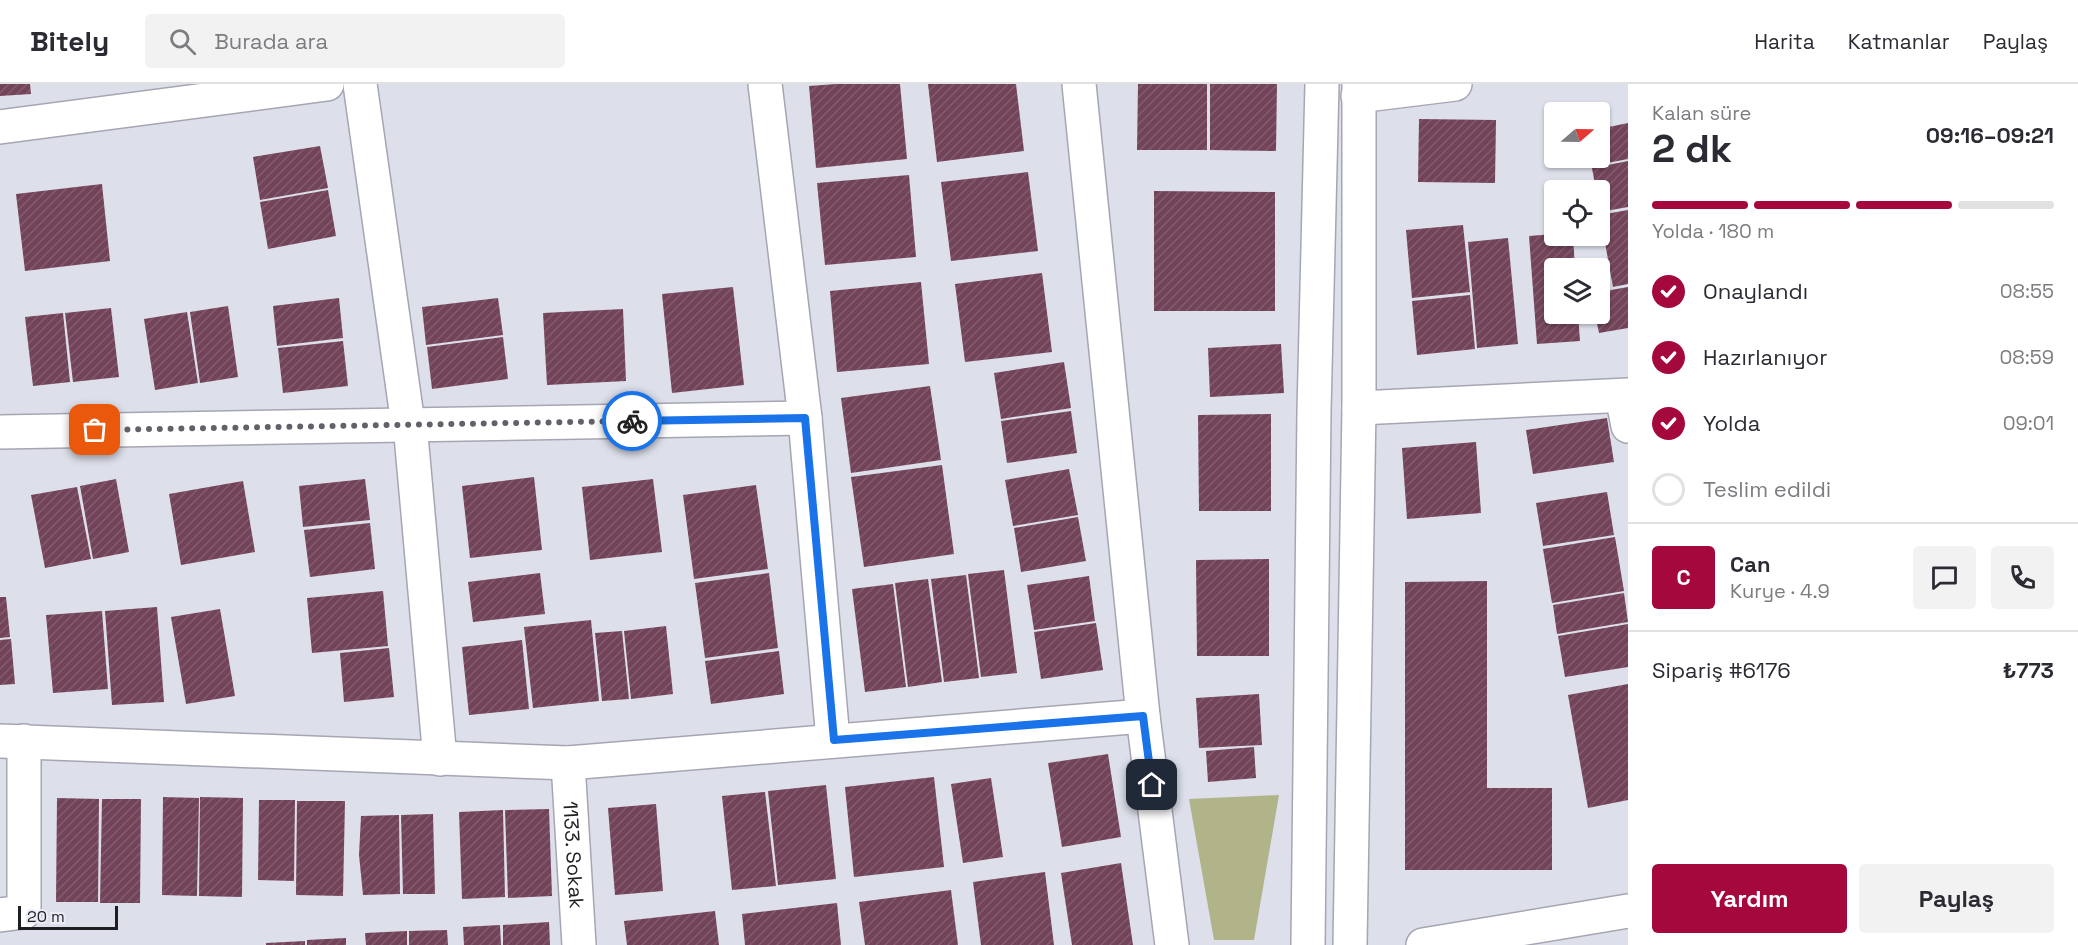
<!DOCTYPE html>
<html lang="tr">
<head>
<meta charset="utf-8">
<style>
  body { margin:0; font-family:"Space Grotesk",sans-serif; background:#f2f2f3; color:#2b2b33; height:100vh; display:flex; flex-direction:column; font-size:22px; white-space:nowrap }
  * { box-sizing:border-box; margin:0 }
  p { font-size:20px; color:#7c7c81 }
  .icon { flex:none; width:33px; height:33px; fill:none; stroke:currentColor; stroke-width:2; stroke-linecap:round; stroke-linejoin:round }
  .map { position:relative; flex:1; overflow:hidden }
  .sheet { display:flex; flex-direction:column; background:#fff; width:450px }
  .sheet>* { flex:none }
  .needle { width:39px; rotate:70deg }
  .fabs { position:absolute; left:1544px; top:18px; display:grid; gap:12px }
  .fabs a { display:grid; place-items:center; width:66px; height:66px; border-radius:6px; background:#fff; box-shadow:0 2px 4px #0004; font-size:30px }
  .scale { position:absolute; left:18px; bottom:15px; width:100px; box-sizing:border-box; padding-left:6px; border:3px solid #1e1f23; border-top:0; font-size:16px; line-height:21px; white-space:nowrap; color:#1e1f23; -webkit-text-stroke:4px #eaecf8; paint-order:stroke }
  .pin { position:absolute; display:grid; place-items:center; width:51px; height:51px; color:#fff; margin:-26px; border-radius:12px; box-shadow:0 3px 9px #0006 }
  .courier { position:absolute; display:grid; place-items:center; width:60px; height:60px; margin:-30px; border:4px solid #1a73e8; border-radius:50%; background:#fff; color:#222; box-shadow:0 2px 8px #0007 }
  .head em { font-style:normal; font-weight:700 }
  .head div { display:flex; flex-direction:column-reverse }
  .head { display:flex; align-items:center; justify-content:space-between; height:102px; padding:0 24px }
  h1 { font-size:39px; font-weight:700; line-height:45px }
  .bar { display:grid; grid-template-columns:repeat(4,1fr); gap:9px 6px; align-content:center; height:72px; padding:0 24px }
  .bar i { height:8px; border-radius:4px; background:#e1e1e2 }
  .bar .selected { background:#a4083d }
  .bar p { grid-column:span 4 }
  .line { display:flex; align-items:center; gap:15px; padding:0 24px; border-top:2px solid #e1e1e2 }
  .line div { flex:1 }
  .round { display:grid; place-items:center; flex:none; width:63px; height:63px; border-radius:6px; background:#f2f2f3 }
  ol { padding:0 24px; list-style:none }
  li { display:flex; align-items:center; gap:18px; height:66px }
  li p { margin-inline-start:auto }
  li .icon { padding:6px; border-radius:50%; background:#a4083d; color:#fff; stroke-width:4 }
  li:last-child { color:#7c7c81 }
  li i { width:33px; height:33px; border:3px solid #e1e1e2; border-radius:50% }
  .cta { display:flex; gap:12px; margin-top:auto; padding:12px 24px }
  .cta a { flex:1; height:69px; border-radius:6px; background:#a4083d; color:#fff; font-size:24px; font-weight:700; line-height:69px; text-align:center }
  .cta a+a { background:#f2f2f3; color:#2b2b33 }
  header { display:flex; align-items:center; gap:36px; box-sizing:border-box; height:84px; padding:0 30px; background:#fff; border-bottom:2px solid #e1e1e2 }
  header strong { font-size:28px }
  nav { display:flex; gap:33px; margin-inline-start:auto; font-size:21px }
  .search { width:420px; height:54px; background:#f2f2f3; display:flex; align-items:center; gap:15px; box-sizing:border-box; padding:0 21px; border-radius:6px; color:#7c7c81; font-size:22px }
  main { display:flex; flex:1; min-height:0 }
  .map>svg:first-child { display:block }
</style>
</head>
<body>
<header>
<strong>Bitely</strong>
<div class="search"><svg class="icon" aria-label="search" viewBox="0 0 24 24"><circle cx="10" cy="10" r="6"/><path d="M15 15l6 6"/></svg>Burada ara</div>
<nav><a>Harita</a><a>Katmanlar</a><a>Paylaş</a></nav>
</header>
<main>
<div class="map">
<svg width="1628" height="861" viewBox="0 0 1628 861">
  <defs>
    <pattern id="building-hatch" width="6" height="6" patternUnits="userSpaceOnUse" patternTransform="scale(1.5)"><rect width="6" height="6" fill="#734459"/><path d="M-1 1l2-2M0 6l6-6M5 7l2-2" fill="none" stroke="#825c6d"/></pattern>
  </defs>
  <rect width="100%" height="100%" fill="#dddfea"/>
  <path fill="#b0b488" d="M 1279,711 L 1254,856 L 1214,856 L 1189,715 Z"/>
  <path fill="url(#building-hatch)" d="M 0,0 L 30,0 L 31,10 L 0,12 Z
    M 836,0 L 900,0 L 907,75 L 816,84 L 809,2 Z
    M 928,0 L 1016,0 L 1024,67 L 937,78 Z
    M 1138,0 L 1207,0 L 1207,66 L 1137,66 Z
    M 1210,0 L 1277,0 L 1276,67 L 1210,66 Z
    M 1419,35 L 1496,36 L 1495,99 L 1418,98 Z
    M 1628,39 L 1628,75 L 1592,82 L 1590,74 L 1599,74 L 1599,45 Z
    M 320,62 L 328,104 L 260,116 L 253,73 Z
    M 1628,77 L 1628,123 L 1600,128 L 1599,106 L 1596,106 L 1592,84 Z
    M 1028,88 L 1038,167 L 951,177 L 941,98 Z
    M 909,91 L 916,173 L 825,181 L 817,99 Z
    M 102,100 L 110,177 L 25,187 L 16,110 Z
    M 328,106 L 336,152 L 268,165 L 260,118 Z
    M 1154,107 L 1275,108 L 1275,227 L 1154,227 Z
    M 1628,126 L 1628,200 L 1613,203 L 1600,131 Z
    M 1463,141 L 1470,208 L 1412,214 L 1406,146 Z
    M 1554,150 L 1573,152 L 1575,184 L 1554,184 L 1554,230 L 1578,230 L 1580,257 L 1537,260 L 1529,152 Z
    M 1508,154 L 1518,260 L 1477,264 L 1468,158 Z
    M 1042,189 L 1052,268 L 965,278 L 955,200 Z
    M 921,198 L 929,280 L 837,288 L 830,207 Z
    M 733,203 L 744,301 L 672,309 L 662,210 Z
    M 1628,203 L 1628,244 L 1599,249 L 1595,230 L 1599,230 L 1599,208 Z
    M 1470,211 L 1475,265 L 1417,271 L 1412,217 Z
    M 339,214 L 343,254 L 277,262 L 273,222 Z
    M 498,214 L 503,251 L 426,261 L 422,223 Z
    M 228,222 L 238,293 L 200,299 L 190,228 Z
    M 111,224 L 119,293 L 73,298 L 65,229 Z
    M 623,225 L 626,297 L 547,301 L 543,229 Z
    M 187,228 L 198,299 L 155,306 L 144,235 Z
    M 63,229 L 70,298 L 33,302 L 25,233 Z
    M 503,253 L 508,295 L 432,305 L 427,263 Z
    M 343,257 L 348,302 L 283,309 L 278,264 Z
    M 1281,260 L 1284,309 L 1210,313 L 1208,264 Z
    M 1064,278 L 1071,324 L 1001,335 L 994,289 Z
    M 930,302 L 941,376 L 851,389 L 841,314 Z
    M 1071,327 L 1077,369 L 1007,379 L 1001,337 Z
    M 1271,330 L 1271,427 L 1199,427 L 1198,331 Z
    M 1607,334 L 1614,378 L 1533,390 L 1526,346 Z
    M 1476,358 L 1481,429 L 1407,435 L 1402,364 Z
    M 942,381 L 954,470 L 864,483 L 851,393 Z
    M 1069,385 L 1078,431 L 1013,442 L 1005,396 Z
    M 534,393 L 542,466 L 470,474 L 462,402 Z
    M 116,395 L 129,468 L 93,475 L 80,402 Z
    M 365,395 L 370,436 L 303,443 L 299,402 Z
    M 653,395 L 662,468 L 590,476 L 582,403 Z
    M 243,397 L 255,468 L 181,481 L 169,410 Z
    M 756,401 L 768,485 L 694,495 L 683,411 Z
    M 77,403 L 91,475 L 45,484 L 31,411 Z
    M 1607,408 L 1614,451 L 1543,462 L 1536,419 Z
    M 1078,433 L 1086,477 L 1021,488 L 1014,444 Z
    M 370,439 L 375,485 L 310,493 L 304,446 Z
    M 1615,453 L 1624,507 L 1552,519 L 1543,465 Z
    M 1269,475 L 1269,572 L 1197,572 L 1196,476 Z
    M 1004,486 L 1017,589 L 981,593 L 968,490 Z
    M 540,489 L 545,530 L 473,538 L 468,498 Z
    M 769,489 L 778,564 L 705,574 L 695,499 Z
    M 966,491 L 979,594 L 944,598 L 931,495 Z
    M 1089,492 L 1095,537 L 1034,546 L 1027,501 Z
    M 928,495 L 942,598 L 908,603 L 895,499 Z
    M 1487,497 L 1487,704 L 1552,704 L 1552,786 L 1405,786 L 1405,498 Z
    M 893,500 L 906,603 L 865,608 L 852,505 Z
    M 383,507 L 388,562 L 312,569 L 307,514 Z
    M 1624,509 L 1628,538 L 1557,550 L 1553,521 Z
    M 0,513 L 6,513 L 10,553 L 0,554 Z
    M 157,523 L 164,618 L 112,621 L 105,527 Z
    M 220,525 L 235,612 L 186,620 L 171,533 Z
    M 102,527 L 108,605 L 53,609 L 46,531 Z
    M 591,536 L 599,617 L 533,624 L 524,543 Z
    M 1096,539 L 1103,586 L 1041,595 L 1034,548 Z
    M 1628,540 L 1628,583 L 1565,593 L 1558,552 Z
    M 666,542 L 673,610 L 631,615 L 624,547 Z
    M 622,547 L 629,615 L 602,617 L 595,549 Z
    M 11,555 L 15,600 L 0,601 L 0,556 Z
    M 522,556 L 529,625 L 469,631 L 462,563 Z
    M 389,564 L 394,613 L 344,618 L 340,569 Z
    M 779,567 L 784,610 L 711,620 L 705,577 Z
    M 1628,600 L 1628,716 L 1588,724 L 1568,611 Z
    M 1259,610 L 1262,661 L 1199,664 L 1196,614 Z
    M 1254,663 L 1256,694 L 1208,698 L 1206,667 Z
    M 1108,670 L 1121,753 L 1062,763 L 1048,679 Z
    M 934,693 L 944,783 L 854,793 L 845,703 Z
    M 991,694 L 1003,773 L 963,779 L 951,700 Z
    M 826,701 L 836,795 L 778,801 L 768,707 Z
    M 765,708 L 776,802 L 732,806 L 722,712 Z
    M 163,713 L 199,714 L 197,812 L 162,811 Z
    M 200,713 L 243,714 L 242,813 L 199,812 Z
    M 57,714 L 99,715 L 98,818 L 56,818 Z
    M 102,715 L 141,715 L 140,819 L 100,819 Z
    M 259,716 L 295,716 L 294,797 L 258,796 Z
    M 297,717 L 345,717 L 343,812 L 296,811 Z
    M 656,720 L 663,807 L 615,811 L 608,724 Z
    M 549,725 L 552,812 L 508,814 L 505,726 Z
    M 503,726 L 505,813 L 462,815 L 459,728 Z
    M 433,730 L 435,810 L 403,810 L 401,731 Z
    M 399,731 L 400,810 L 363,811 L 359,771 L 361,732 Z
    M 1121,779 L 1133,861 L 1072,861 L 1061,789 Z
    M 1045,788 L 1054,861 L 981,861 L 973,798 Z
    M 951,806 L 958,861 L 865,861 L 859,818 Z
    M 837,819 L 841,861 L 745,861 L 742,830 Z
    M 715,827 L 719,861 L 627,861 L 624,837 Z
    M 549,838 L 550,861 L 503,861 L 503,841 Z
    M 500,841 L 501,861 L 464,861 L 463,843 Z
    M 447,846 L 448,861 L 409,861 L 409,847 Z
    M 407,847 L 407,861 L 366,861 L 365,849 Z
    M 346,854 L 346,861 L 307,861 L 307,856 Z
    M 305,857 L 305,861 L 266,861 L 266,859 Z"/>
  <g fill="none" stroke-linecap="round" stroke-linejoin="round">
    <g stroke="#a5a6b2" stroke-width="36">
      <g id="minor">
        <path d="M 360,0 L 408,340"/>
        <path d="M 765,0 L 805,334 L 833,656"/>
        <path d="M 1079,0 L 1143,632 L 1172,861"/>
        <path d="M 1358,12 L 1455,0"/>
        <path d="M 0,43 L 327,0"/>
        <path d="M 1622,312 L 1628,342"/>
        <path d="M 1359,324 L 1628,311"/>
        <path d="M 410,340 L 440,675"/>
        <path d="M 0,348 L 805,334"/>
        <path d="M 0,657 L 568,679 L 1143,632"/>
        <path id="s1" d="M 568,679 L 579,861"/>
        <path d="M 0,831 L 24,828 L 24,657"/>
        <path d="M 1308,861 L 1314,327 L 1322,0"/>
        <path d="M 1350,861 L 1359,324 L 1359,0"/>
      </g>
    </g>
    <g stroke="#a5a6b2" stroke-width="36">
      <path id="major" d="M 1423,861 L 1628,827"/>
    </g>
    <use href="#minor" stroke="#fff" stroke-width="33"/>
    <use href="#major" stroke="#fff" stroke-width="33"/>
  </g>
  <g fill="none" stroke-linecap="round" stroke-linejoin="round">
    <path stroke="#616269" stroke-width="6" stroke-dasharray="0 10.8" d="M 95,346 L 632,337"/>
    <path stroke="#1a73e8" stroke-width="8" d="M 632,337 L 805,334 L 834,656 L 1143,632 L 1152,701"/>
  </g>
  <g text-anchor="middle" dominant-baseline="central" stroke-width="6" stroke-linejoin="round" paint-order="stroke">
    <g font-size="20" fill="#1e1f23" stroke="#eaecf8">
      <text stroke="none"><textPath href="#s1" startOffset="92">1133. Sokak</textPath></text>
    </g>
  </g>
</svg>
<div class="fabs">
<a><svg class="needle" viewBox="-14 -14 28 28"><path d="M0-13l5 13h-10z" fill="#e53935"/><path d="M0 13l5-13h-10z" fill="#7c7c81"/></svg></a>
<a><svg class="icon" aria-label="locate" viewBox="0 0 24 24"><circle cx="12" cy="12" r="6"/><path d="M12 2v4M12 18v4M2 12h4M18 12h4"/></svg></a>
<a><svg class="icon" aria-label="layers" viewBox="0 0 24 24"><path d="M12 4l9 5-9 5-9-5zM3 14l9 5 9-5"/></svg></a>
</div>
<div class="scale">20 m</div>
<div class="pin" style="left:95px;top:346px;background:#ea580c"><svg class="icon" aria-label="bag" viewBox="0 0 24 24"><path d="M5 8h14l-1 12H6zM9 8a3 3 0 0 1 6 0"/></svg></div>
<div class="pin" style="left:1152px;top:701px;background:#1f2937"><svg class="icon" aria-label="home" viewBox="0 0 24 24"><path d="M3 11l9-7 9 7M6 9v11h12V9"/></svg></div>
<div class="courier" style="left:632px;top:337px"><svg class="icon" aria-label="bike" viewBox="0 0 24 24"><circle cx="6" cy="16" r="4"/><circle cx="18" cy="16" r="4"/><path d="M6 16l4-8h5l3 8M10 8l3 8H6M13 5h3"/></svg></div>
</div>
<section class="sheet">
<div class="head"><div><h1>2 dk</h1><p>Kalan süre</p></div><em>09:16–09:21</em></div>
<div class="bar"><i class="selected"></i><i class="selected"></i><i class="selected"></i><i></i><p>Yolda · 180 m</p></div>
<ol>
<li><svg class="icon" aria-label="check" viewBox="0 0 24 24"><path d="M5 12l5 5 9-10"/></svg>Onaylandı<p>08:55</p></li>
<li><svg class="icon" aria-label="check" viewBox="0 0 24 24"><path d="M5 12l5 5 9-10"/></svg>Hazırlanıyor<p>08:59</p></li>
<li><svg class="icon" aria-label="check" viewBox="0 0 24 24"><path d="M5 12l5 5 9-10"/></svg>Yolda<p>09:01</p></li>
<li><i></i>Teslim edildi</li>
</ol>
<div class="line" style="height:108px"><b class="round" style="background:#a4083d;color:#fff">C</b><div><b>Can</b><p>Kurye · 4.9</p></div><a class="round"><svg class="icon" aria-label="chat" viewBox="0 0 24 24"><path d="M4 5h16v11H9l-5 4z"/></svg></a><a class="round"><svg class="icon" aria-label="phone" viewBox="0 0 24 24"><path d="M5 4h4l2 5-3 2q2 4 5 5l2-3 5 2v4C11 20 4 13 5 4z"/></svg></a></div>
<div class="line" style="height:78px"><div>Sipariş #6176</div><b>₺773</b></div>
<div class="cta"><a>Yardım</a><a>Paylaş</a></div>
</section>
</main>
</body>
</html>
